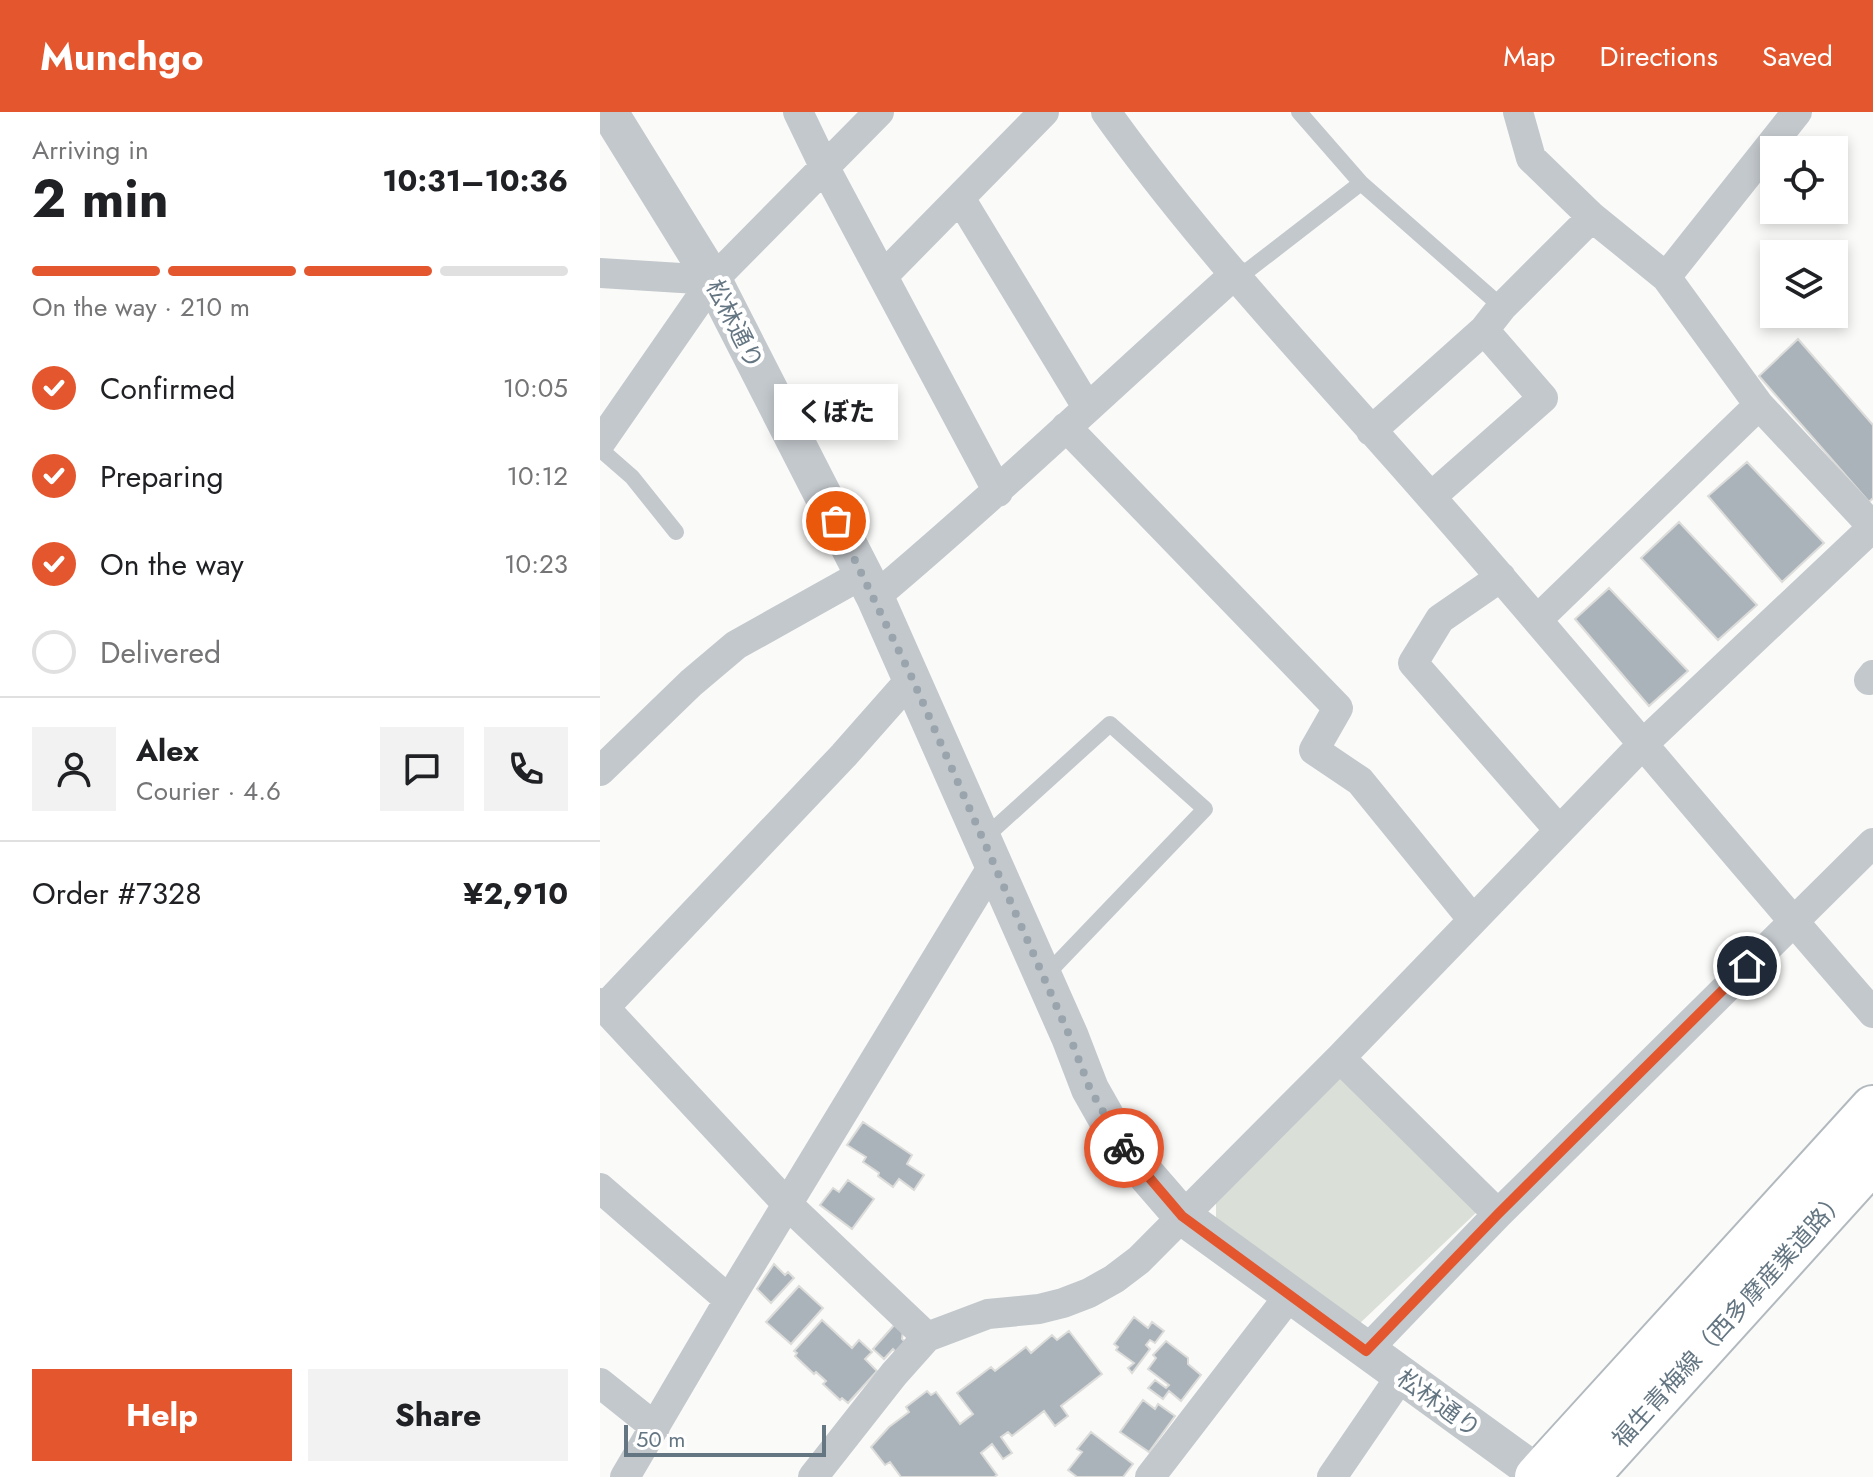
<!DOCTYPE html>
<html lang="en">
<head>
<meta charset="utf-8">
<style>
  body { margin:0; font-family:Jost,"Noto Sans JP",sans-serif; background:#f2f2f2; color:#202124; height:100vh; display:flex; flex-direction:column; font-size:30px; white-space:nowrap }
  * { box-sizing:border-box; margin:0 }
  p { font-size:26px; color:#757577 }
  .icon { flex:none; width:44px; height:44px; fill:none; stroke:currentColor; stroke-width:2; stroke-linecap:round; stroke-linejoin:round }
  .map { position:relative; flex:1; overflow:hidden }
  .details { display:flex; flex-direction:column; background:#fff; width:600px }
  .details>* { flex:none }
  .controls { position:absolute; left:1160px; top:24px; display:grid; gap:16px }
  .controls a { display:grid; place-items:center; width:88px; height:88px; border-radius:0px; background:#fff; box-shadow:0 4px 12px #0003; font-size:40px }
  .scale { position:absolute; left:24px; bottom:20px; width:202px; box-sizing:border-box; padding-left:8px; border:4px solid #657683; border-top:0; font-size:22px; line-height:28px; white-space:nowrap; color:#657683; -webkit-text-stroke:6px #fff; paint-order:stroke }
  .pin { position:absolute; display:grid; place-items:center; width:68px; height:68px; color:#fff; margin:-34px; border:4px solid #fff; border-radius:50%; box-shadow:0 2px 8px #0007 }
  .courier { position:absolute; display:grid; place-items:center; width:80px; height:80px; margin:-40px; border:6px solid #e4572e; border-radius:50%; background:#fff; color:#222; box-shadow:0 2px 10px #0007 }
  .bubble { position:absolute; height:56px; border-radius:0px; background:#fff; box-shadow:0 4px 12px #0003; font-size:26px; font-weight:700; line-height:56px; text-align:center }
  .overview em { font-style:normal; font-weight:700 }
  .overview div { display:flex; flex-direction:column-reverse }
  .overview { display:flex; align-items:center; justify-content:space-between; height:136px; padding:0 32px }
  h1 { font-size:52px; font-weight:700; line-height:60px }
  .bar { display:grid; grid-template-columns:repeat(4,1fr); gap:12px 8px; align-content:center; height:96px; padding:0 32px }
  .bar i { height:10px; border-radius:6px; background:#e0e0e0 }
  .bar .on { background:#e4572e }
  .bar p { grid-column:span 4 }
  .line { display:flex; align-items:center; gap:20px; padding:0 32px; border-top:2px solid #e0e0e0 }
  .line div { flex:1 }
  .round { display:grid; place-items:center; flex:none; width:84px; height:84px; border-radius:0px; background:#f2f2f2 }
  ol { padding:0 32px; list-style:none }
  li { display:flex; align-items:center; gap:24px; height:88px }
  li p { margin-inline-start:auto }
  li .icon { padding:8px; border-radius:50%; background:#e4572e; color:#fff; stroke-width:4 }
  li:last-child { color:#757577 }
  li i { width:44px; height:44px; border:4px solid #e0e0e0; border-radius:50% }
  .cta { display:flex; gap:16px; margin-top:auto; padding:16px 32px }
  .cta a { flex:1; height:92px; border-radius:0px; background:#e4572e; color:#fff; font-size:32px; font-weight:700; line-height:92px; text-align:center }
  .cta a+a { background:#f2f2f2; color:#202124 }
  header { display:flex; align-items:center; gap:48px; box-sizing:border-box; height:112px; padding:0 40px; background:#e4572e; color:#fff }
  header strong { font-size:38px }
  nav { display:flex; gap:44px; margin-inline-start:auto; font-size:28px }
  main { display:flex; flex:1; min-height:0 }
  .map>svg:first-child { display:block }
</style>
</head>
<body>
<header>
<strong>Munchgo</strong>
<nav><a>Map</a><a>Directions</a><a>Saved</a></nav>
</header>
<main>
<section class="details">
<div class="overview"><div><h1>2 min</h1><p>Arriving in</p></div><em>10:31–10:36</em></div>
<div class="bar"><i class="on"></i><i class="on"></i><i class="on"></i><i></i><p>On the way · 210 m</p></div>
<ol>
<li><svg class="icon" aria-label="check" viewBox="0 0 24 24"><path d="M5 12l5 5 9-10"/></svg>Confirmed<p>10:05</p></li>
<li><svg class="icon" aria-label="check" viewBox="0 0 24 24"><path d="M5 12l5 5 9-10"/></svg>Preparing<p>10:12</p></li>
<li><svg class="icon" aria-label="check" viewBox="0 0 24 24"><path d="M5 12l5 5 9-10"/></svg>On the way<p>10:23</p></li>
<li><i></i>Delivered</li>
</ol>
<div class="line" style="height:144px"><a class="round"><svg class="icon" aria-label="person" viewBox="0 0 24 24"><circle cx="12" cy="8" r="4"/><path d="M4 21q1-7 8-7t8 7"/></svg></a><div><b>Alex</b><p>Courier · 4.6</p></div><a class="round"><svg class="icon" aria-label="chat" viewBox="0 0 24 24"><path d="M4 5h16v11H9l-5 4z"/></svg></a><a class="round"><svg class="icon" aria-label="phone" viewBox="0 0 24 24"><path d="M5 4h4l2 5-3 2q2 4 5 5l2-3 5 2v4C11 20 4 13 5 4z"/></svg></a></div>
<div class="line" style="height:104px"><div>Order #7328</div><b>¥2,910</b></div>
<div class="cta"><a>Help</a><a>Share</a></div>
</section>
<div class="map">
<svg width="1273" height="1365" viewBox="0 0 1273 1365">
  <rect width="100%" height="100%" fill="#fafaf8"/>
  <path fill="#dadfd7" d="M 736,957 L 880,1097 L 758,1213 L 616,1109 L 616,1084 Z"/>
  <path fill="#aab3b9" stroke="#dcdcda" stroke-width="2" d="M 1198,227 L 1273,313 L 1273,386 L 1269,390 L 1159,264 Z
    M 1147,350 L 1224,431 L 1182,470 L 1108,384 Z
    M 1079,410 L 1157,493 L 1118,528 L 1041,446 Z
    M 1009,476 L 1088,559 L 1049,594 L 975,507 Z
    M 263,1010 L 312,1043 L 307,1052 L 324,1063 L 314,1078 L 299,1067 L 293,1075 L 278,1064 L 279,1061 L 263,1050 L 266,1045 L 247,1033 Z
    M 248,1068 L 274,1087 L 252,1117 L 220,1093 L 233,1076 L 239,1080 Z
    M 174,1152 L 185,1163 L 188,1160 L 194,1166 L 171,1191 L 157,1177 Z
    M 199,1174 L 223,1196 L 191,1232 L 166,1210 Z
    M 534,1205 L 548,1216 L 552,1210 L 564,1219 L 555,1231 L 550,1228 L 546,1233 L 550,1237 L 532,1261 L 528,1256 L 534,1251 L 516,1238 L 518,1235 L 514,1232 Z
    M 222,1208 L 252,1236 L 259,1228 L 272,1240 L 265,1247 L 277,1259 L 248,1291 L 242,1286 L 240,1288 L 223,1272 L 226,1269 L 216,1260 L 214,1262 L 195,1244 L 197,1241 L 194,1239 Z
    M 296,1211 L 303,1218 L 302,1227 L 305,1230 L 296,1240 L 293,1237 L 284,1247 L 273,1237 Z
    M 469,1219 L 502,1262 L 461,1294 L 468,1304 L 455,1314 L 444,1299 L 412,1324 L 408,1320 L 401,1325 L 412,1341 L 403,1347 L 392,1332 L 381,1341 L 397,1363 L 394,1365 L 301,1365 L 290,1350 L 285,1353 L 271,1335 L 289,1315 L 309,1300 L 306,1295 L 327,1279 L 331,1283 L 336,1280 L 360,1312 L 373,1302 L 357,1281 L 391,1255 L 395,1259 L 426,1235 L 431,1241 L 452,1223 L 457,1228 Z
    M 566,1229 L 588,1246 L 588,1252 L 601,1263 L 581,1289 L 569,1279 L 563,1287 L 548,1276 L 555,1268 L 566,1276 L 569,1273 L 548,1257 L 556,1246 L 553,1243 Z
    M 543,1288 L 555,1297 L 558,1292 L 575,1304 L 549,1340 L 520,1320 Z
    M 491,1320 L 533,1352 L 523,1365 L 477,1365 L 468,1358 L 482,1340 L 477,1337 Z"/>
  <g fill="none" stroke-linecap="round" stroke-linejoin="round">
    <g stroke="#b3babf" stroke-width="48">
      <path id="secondary" d="M 937,1365 L 1273,996
        M 986,1365 L 1273,1048"/>
    </g>
    <path stroke="#c3c8cc" stroke-width="16" d="M 699,0 L 761,71 L 902,195
      M 638,166 L 761,71
      M 0,337 L 32,365 L 76,420
      M 383,727 L 510,612 L 605,697 L 445,864"/>
    <path stroke="#c3c8cc" stroke-width="30" d="M 198,0 L 225,56 L 398,380
      M 506,0 C 605,139 725,263 837,392 C 984,560 1126,733 1273,901
      M 918,0 L 931,46 L 992,105 L 1066,165 L 1159,293 L 1273,415
      M 360,86 L 487,295
      M 0,161 L 113,168
      M 283,164 L 444,0
      M 1066,165 L 1197,0
      M 466,315 L 738,596 L 714,638 L 760,669 L 873,808
      M 771,319 L 884,218 L 902,195 L 992,105
      M 0,331 L 113,168 L 279,0
      M 831,385 L 943,286 L 884,218
      M 901,465 L 840,507 L 813,551 L 959,718
      M 275,485 C 398,381 515,270 635,162
      M 938,507 L 1159,293
      M 1269,568 L 1273,563
      M 0,659 L 91,571 L 136,533 L 263,462
      M 0,891 L 188,1093 L 327,1225
      M 5,895 L 244,643 L 312,566
      M 740,946 L 898,1102
      M 0,1076 L 129,1188
      M 766,1239 L 898,1102 L 1273,731
      M 0,1271 L 55,1315
      M 25,1365 L 129,1188 L 394,752
      M 213,1365 L 294,1262 L 327,1225 L 388,1202 L 439,1197 L 463,1191 L 489,1181 L 514,1167 L 539,1148 L 740,946 L 1043,632 L 1273,415
      M 550,1365 L 690,1183
      M 732,1365 L 801,1264"/>
    <path stroke="#c3c8cc" stroke-width="38" d="M 9,0 L 113,168 L 275,485 L 470,925 L 490,977 L 524,1037 L 582,1104 L 942,1365"/>
    <use href="#secondary" stroke="#fff" stroke-width="44"/>
  </g>
  <g fill="none" stroke-linecap="round" stroke-linejoin="round">
    <path stroke="#99a4ac" stroke-width="8" stroke-dasharray="0 14.4" d="M 236,409 L 312,566 L 470,925 L 490,977 L 524,1036"/>
    <path stroke="#e4572e" stroke-width="10" d="M 524,1036 L 582,1104 L 766,1239 L 898,1102 L 1147,854"/>
  </g>
  <g text-anchor="middle" dominant-baseline="central" stroke-width="8" stroke-linejoin="round" paint-order="stroke">
    <g font-size="24" fill="#657683" stroke="#fff">
      <text transform="translate(135 212) rotate(63)">松林通り</text>
      <text transform="translate(1129 1207) rotate(-48)">福生青梅線（西多摩産業道路）</text>
      <text transform="translate(839 1291) rotate(36)">松林通り</text>
    </g>
  </g>
</svg>
<div class="controls">
<a><svg class="icon" aria-label="locate" viewBox="0 0 24 24"><circle cx="12" cy="12" r="6"/><path d="M12 2v4M12 18v4M2 12h4M18 12h4"/></svg></a>
<a><svg class="icon" aria-label="layers" viewBox="0 0 24 24"><path d="M12 4l9 5-9 5-9-5zM3 14l9 5 9-5"/></svg></a>
</div>
<div class="scale">50 m</div>
<div class="pin" style="left:236px;top:409px;background:#ea580c"><svg class="icon" aria-label="bag" viewBox="0 0 24 24"><path d="M5 8h14l-1 12H6zM9 8a3 3 0 0 1 6 0"/></svg></div>
<div class="pin" style="left:1147px;top:854px;background:#1f2937"><svg class="icon" aria-label="home" viewBox="0 0 24 24"><path d="M3 11l9-7 9 7M6 9v11h12V9"/></svg></div>
<div class="courier" style="left:524px;top:1036px"><svg class="icon" aria-label="bike" viewBox="0 0 24 24"><circle cx="6" cy="16" r="4"/><circle cx="18" cy="16" r="4"/><path d="M6 16l4-8h5l3 8M10 8l3 8H6M13 5h3"/></svg></div>
<div class="bubble" style="left:174px;top:272px;width:124px">くぼた</div>
</div>
</main>
</body>
</html>
